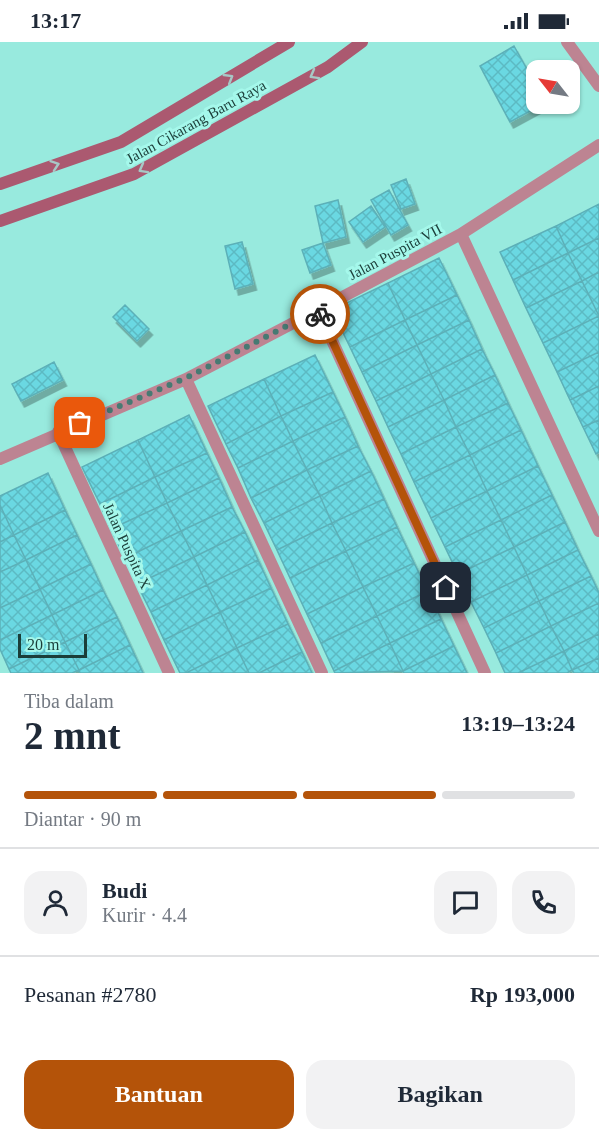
<!DOCTYPE html>
<html lang="id">
<head>
<meta charset="utf-8">
<style>
  body { margin:0; font-family:Georgia,serif; background:#f2f2f3; color:#1f2937; height:100vh; display:flex; flex-direction:column; font-size:22px; white-space:nowrap }
  * { box-sizing:border-box; margin:0 }
  p { font-size:20px; color:#747a83 }
  .icon { flex:none; width:33px; height:33px; fill:none; stroke:currentColor; stroke-width:2; stroke-linecap:round; stroke-linejoin:round }
  .map { position:relative; height:631px; overflow:hidden }
  .sheet { display:flex; flex-direction:column; background:#fff; flex:1 }
  .sheet>* { flex:none }
  .needle { width:39px; rotate:301deg }
  .controls { position:absolute; left:526px; top:18px; display:grid; gap:12px }
  .controls a { display:grid; place-items:center; width:54px; height:54px; border-radius:12px; background:#fff; box-shadow:0 2px 4px #0004; font-size:30px }
  .scale { position:absolute; left:18px; bottom:15px; width:69px; box-sizing:border-box; padding-left:6px; border:3px solid #1b3e39; border-top:0; font-size:16px; line-height:21px; white-space:nowrap; color:#1b3e39; -webkit-text-stroke:4px #a5f8eb; paint-order:stroke }
  .pin { position:absolute; display:grid; place-items:center; width:51px; height:51px; color:#fff; margin:-26px; border-radius:12px; box-shadow:0 3px 9px #0006 }
  .courier { position:absolute; display:grid; place-items:center; width:60px; height:60px; margin:-30px; border:4px solid #b45309; border-radius:50%; background:#fff; color:#222; box-shadow:0 2px 8px #0007 }
  .overview em { font-style:normal; font-weight:700 }
  .overview div { display:flex; flex-direction:column-reverse }
  .overview { display:flex; align-items:center; justify-content:space-between; height:102px; padding:0 24px }
  h1 { font-size:39px; font-weight:700; line-height:45px }
  .bar { display:grid; grid-template-columns:repeat(4,1fr); gap:9px 6px; align-content:center; height:72px; padding:0 24px }
  .bar i { height:8px; border-radius:4px; background:#e0e1e3 }
  .bar .on { background:#b45309 }
  .bar p { grid-column:span 4 }
  .line { display:flex; align-items:center; gap:15px; padding:0 24px; border-top:2px solid #e0e1e3 }
  .line div { flex:1 }
  .round { display:grid; place-items:center; flex:none; width:63px; height:63px; border-radius:18px; background:#f2f2f3 }
  .primary-button { display:flex; gap:12px; margin-top:auto; padding:12px 24px }
  .primary-button a { flex:1; height:69px; border-radius:18px; background:#b45309; color:#fff; font-size:24px; font-weight:700; line-height:69px; text-align:center }
  .primary-button a+a { background:#f2f2f3; color:#1f2937 }
  .status { display:flex; justify-content:space-between; align-items:center; height:42px; padding:0 30px; background:#fff; direction:ltr }
  .status svg { height:16px; fill:currentColor }
  .map>svg:first-child { display:block }
</style>
</head>
<body>
<div class="status"><b>13:17</b><svg viewBox="0 0 49 12"><path d="M0 12V9h3v3zM5 12V6h3v6zM10 12V3h3v9zM15 12V0h3v12zM26 1h20v11H26zM47 4h2v5h-2z"/></svg></div>
<div class="map">
<svg width="599" height="631" viewBox="0 0 599 631">
  <defs>
    <pattern id="building-cross-hatch" width="8" height="8" patternUnits="userSpaceOnUse" patternTransform="scale(1.5)"><rect width="8" height="8" fill="#6bd8e2"/><path d="M0 0l8 8M0 8l8-8" fill="none" stroke="#5cbac3"/></pattern>
    <filter id="shadow"><feDropShadow dx="3.5" dy="6" stdDeviation="0" flood-color="#0004"/></filter>
  </defs>
  <rect width="100%" height="100%" fill="#98eade"/>
  <path fill="url(#building-cross-hatch)" stroke="#5cb0b8" stroke-width="1.5" filter="url(#shadow)" d="M 514,4 L 537,45 L 537,62 L 543,62 L 510,80 L 480,24 Z
    M 406,137 L 415,162 L 401,167 L 391,143 Z
    M 389,148 L 408,183 L 391,193 L 371,158 Z
    M 338,158 L 346,195 L 323,201 L 315,164 Z
    M 599,162 L 599,196 L 568,211 L 556,184 Z
    M 371,164 L 385,185 L 363,200 L 349,180 Z
    M 556,184 L 568,211 L 513,238 L 500,210 Z
    M 599,196 L 599,230 L 582,239 L 568,211 Z
    M 242,200 L 253,242 L 235,247 L 225,204 Z
    M 323,201 L 331,223 L 310,231 L 302,208 Z
    M 568,211 L 582,239 L 526,266 L 513,238 Z
    M 439,216 L 457,253 L 405,278 L 388,241 Z
    M 599,230 L 599,274 L 582,239 Z
    M 582,239 L 599,274 L 543,301 L 526,266 Z
    M 388,241 L 405,278 L 350,305 L 332,268 Z
    M 457,253 L 469,278 L 417,303 L 405,278 Z
    M 125,263 L 149,287 L 137,299 L 113,275 Z
    M 599,274 L 599,310 L 557,330 L 543,301 Z
    M 405,278 L 417,303 L 362,330 L 350,305 Z
    M 469,278 L 482,307 L 431,332 L 417,303 Z
    M 417,303 L 431,332 L 376,359 L 362,330 Z
    M 482,307 L 495,333 L 444,358 L 431,332 Z
    M 599,310 L 599,344 L 570,358 L 557,330 Z
    M 315,313 L 333,350 L 281,374 L 264,337 Z
    M 54,320 L 63,338 L 21,359 L 12,342 Z
    M 431,332 L 444,358 L 388,385 L 376,359 Z
    M 495,333 L 508,361 L 456,385 L 444,358 Z
    M 264,337 L 281,374 L 226,402 L 208,364 Z
    M 599,344 L 599,378 L 583,385 L 570,358 Z
    M 333,350 L 345,375 L 293,399 L 281,374 Z
    M 444,358 L 456,385 L 401,412 L 388,385 Z
    M 508,361 L 521,388 L 470,413 L 456,385 Z
    M 189,373 L 207,411 L 155,435 L 138,398 Z
    M 281,374 L 293,399 L 238,426 L 226,402 Z
    M 345,375 L 358,404 L 307,428 L 293,399 Z
    M 599,378 L 599,410 L 596,412 L 583,385 Z
    M 456,385 L 470,413 L 414,440 L 401,412 Z
    M 521,388 L 538,424 L 487,449 L 470,413 Z
    M 138,398 L 155,435 L 100,462 L 82,425 Z
    M 293,399 L 307,428 L 251,456 L 238,426 Z
    M 358,404 L 371,429 L 320,454 L 307,428 Z
    M 207,411 L 219,436 L 167,461 L 155,435 Z
    M 470,413 L 487,449 L 431,476 L 414,440 Z
    M 538,424 L 552,453 L 501,478 L 487,449 Z
    M 307,428 L 320,454 L 264,481 L 251,456 Z
    M 371,429 L 384,457 L 332,481 L 320,454 Z
    M 48,431 L 65,468 L 14,493 L 0,463 L 0,454 Z
    M 155,435 L 167,461 L 111,487 L 100,462 Z
    M 219,436 L 232,465 L 181,489 L 167,461 Z
    M 487,449 L 501,478 L 445,505 L 431,476 Z
    M 552,453 L 565,480 L 514,505 L 501,478 Z
    M 320,454 L 332,481 L 277,508 L 264,481 Z
    M 384,457 L 397,485 L 346,509 L 332,481 Z
    M 167,461 L 181,489 L 125,516 L 111,487 Z
    M 0,463 L 14,493 L 0,500 Z
    M 232,465 L 245,490 L 194,515 L 181,489 Z
    M 65,468 L 77,493 L 26,518 L 14,493 Z
    M 501,478 L 514,505 L 458,532 L 445,505 Z
    M 565,480 L 578,508 L 527,533 L 514,505 Z
    M 332,481 L 346,509 L 290,536 L 277,508 Z
    M 397,485 L 414,521 L 363,545 L 346,509 Z
    M 181,489 L 194,515 L 137,542 L 125,516 Z
    M 245,490 L 258,518 L 207,543 L 194,515 Z
    M 14,493 L 26,518 L 0,530 L 0,500 Z
    M 77,493 L 91,522 L 40,547 L 26,518 Z
    M 514,505 L 527,533 L 471,560 L 458,532 Z
    M 578,508 L 591,534 L 539,559 L 527,533 Z
    M 346,509 L 363,545 L 307,572 L 290,536 Z
    M 194,515 L 207,543 L 151,570 L 137,542 Z
    M 26,518 L 40,547 L 0,566 L 0,530 Z
    M 258,518 L 271,546 L 220,570 L 207,543 Z
    M 414,521 L 428,549 L 377,574 L 363,545 Z
    M 91,522 L 103,548 L 52,573 L 40,547 Z
    M 527,533 L 539,559 L 484,586 L 471,560 Z
    M 591,534 L 599,551 L 599,561 L 551,584 L 539,559 Z
    M 207,543 L 220,570 L 164,598 L 151,570 Z
    M 363,545 L 377,574 L 321,601 L 307,572 Z
    M 271,546 L 288,582 L 237,606 L 220,570 Z
    M 40,547 L 52,573 L 0,598 L 0,566 Z
    M 103,548 L 117,575 L 65,600 L 52,573 Z
    M 428,549 L 441,577 L 390,601 L 377,574 Z
    M 539,559 L 551,584 L 496,611 L 484,586 Z
    M 599,561 L 599,592 L 564,609 L 551,584 Z
    M 220,570 L 237,606 L 186,631 L 180,631 L 164,598 Z
    M 52,573 L 65,600 L 9,627 L 0,607 L 0,598 Z
    M 377,574 L 390,601 L 334,629 L 321,601 Z
    M 117,575 L 130,603 L 79,628 L 65,600 Z
    M 441,577 L 454,604 L 403,629 L 390,601 Z
    M 288,582 L 302,610 L 259,631 L 249,631 L 237,606 Z
    M 551,584 L 564,609 L 518,631 L 505,631 L 496,611 Z
    M 599,592 L 599,616 L 572,628 L 564,609 Z
    M 65,600 L 79,628 L 72,631 L 11,631 L 9,627 Z
    M 390,601 L 403,629 L 335,631 L 334,629 Z
    M 130,603 L 143,631 L 80,631 L 79,628 Z
    M 454,604 L 467,631 L 404,631 L 403,629 Z
    M 237,606 L 249,631 L 186,631 Z
    M 564,609 L 572,628 L 567,631 L 518,631 Z
    M 302,610 L 312,631 L 259,631 Z
    M 599,616 L 599,631 L 574,631 L 572,628 Z"/>
  <g fill="none" stroke-linecap="round" stroke-linejoin="round">
    <path stroke="#bd8492" stroke-width="12" d="M 567,0 L 599,44
      M 461,192 L 599,489
      M 318,268 L 485,631
      M 186,337 L 322,631
      M 58,390 L 169,631
      M 0,417 L 186,337 L 318,268 L 461,192 L 599,103"/>
    <path stroke="#ab5970" stroke-width="12" d="M 0,142 L 121,100 L 289,0
      M 0,179 L 134,132 L 328,25 L 362,0"/>
  </g>
  <defs><path id="oneway-chevron" d="M-2-3.5L2.5 0L-2 3.5" fill="none" stroke-width="1.6" stroke-linecap="round" stroke-linejoin="round" transform="scale(1.5)"/></defs>
  <g stroke="#a7c8c6">
    <use href="#oneway-chevron" transform="translate(314 33) rotate(151)"/>
    <use href="#oneway-chevron" transform="translate(229 36) rotate(-31)"/>
    <use href="#oneway-chevron" transform="translate(55 123) rotate(-19)"/>
    <use href="#oneway-chevron" transform="translate(143 127) rotate(151)"/>
  </g>
  <g fill="none" stroke-linecap="round" stroke-linejoin="round">
    <path stroke="#477a73" stroke-width="6" stroke-dasharray="0 10.8" d="M 80,381 L 186,336 L 318,268 L 320,272"/>
    <path stroke="#b45309" stroke-width="8" d="M 320,272 L 446,546"/>
  </g>
  <g text-anchor="middle" dominant-baseline="central" stroke-width="6" stroke-linejoin="round" paint-order="stroke">
    <g font-size="15" fill="#1b3e39" stroke="#a5f8eb">
      <text transform="translate(196 80) rotate(-29)">Jalan Cikarang Baru Raya</text>
      <text transform="translate(395 210) rotate(-28)">Jalan Puspita VII</text>
      <text transform="translate(127 504) rotate(65)">Jalan Puspita X</text>
    </g>
  </g>
</svg>
<div class="controls">
<a><svg class="needle" viewBox="-14 -14 28 28"><path d="M0-13l5 13h-10z" fill="#e53935"/><path d="M0 13l5-13h-10z" fill="#747a83"/></svg></a>
</div>
<div class="scale">20 m</div>
<div class="pin" style="left:80px;top:381px;background:#ea580c"><svg class="icon" aria-label="bag" viewBox="0 0 24 24"><path d="M5 8h14l-1 12H6zM9 8a3 3 0 0 1 6 0"/></svg></div>
<div class="pin" style="left:446px;top:546px;background:#1f2937"><svg class="icon" aria-label="home" viewBox="0 0 24 24"><path d="M3 11l9-7 9 7M6 9v11h12V9"/></svg></div>
<div class="courier" style="left:320px;top:272px"><svg class="icon" aria-label="bike" viewBox="0 0 24 24"><circle cx="6" cy="16" r="4"/><circle cx="18" cy="16" r="4"/><path d="M6 16l4-8h5l3 8M10 8l3 8H6M13 5h3"/></svg></div>
</div>
<section class="sheet">
<div class="overview"><div><h1>2 mnt</h1><p>Tiba dalam</p></div><em>13:19–13:24</em></div>
<div class="bar"><i class="on"></i><i class="on"></i><i class="on"></i><i></i><p>Diantar · 90 m</p></div>
<div class="line" style="height:108px"><a class="round"><svg class="icon" aria-label="person" viewBox="0 0 24 24"><circle cx="12" cy="8" r="4"/><path d="M4 21q1-7 8-7t8 7"/></svg></a><div><b>Budi</b><p>Kurir · 4.4</p></div><a class="round"><svg class="icon" aria-label="chat" viewBox="0 0 24 24"><path d="M4 5h16v11H9l-5 4z"/></svg></a><a class="round"><svg class="icon" aria-label="phone" viewBox="0 0 24 24"><path d="M5 4h4l2 5-3 2q2 4 5 5l2-3 5 2v4C11 20 4 13 5 4z"/></svg></a></div>
<div class="line" style="height:78px"><div>Pesanan #2780</div><b>Rp 193,000</b></div>
<div class="primary-button"><a>Bantuan</a><a>Bagikan</a></div>
</section>
</body>
</html>
